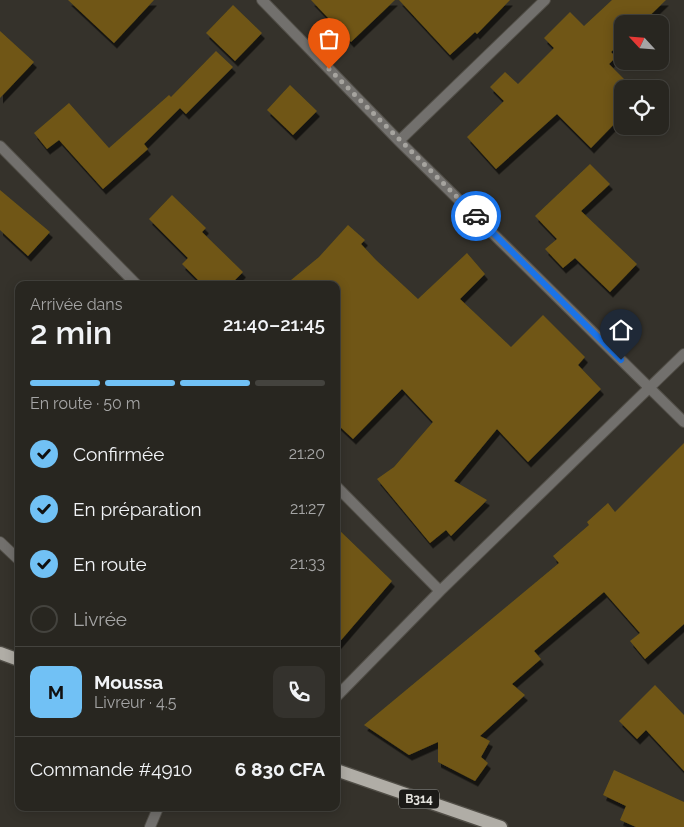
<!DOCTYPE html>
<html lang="fr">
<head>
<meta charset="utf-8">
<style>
  body { margin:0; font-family:Raleway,sans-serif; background:#34322d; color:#f1f3f6; height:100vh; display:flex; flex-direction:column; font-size:19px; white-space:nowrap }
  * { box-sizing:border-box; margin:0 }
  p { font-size:16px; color:#a5a5a5 }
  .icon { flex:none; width:28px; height:28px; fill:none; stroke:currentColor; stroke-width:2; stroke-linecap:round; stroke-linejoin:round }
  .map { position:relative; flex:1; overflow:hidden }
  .sheet { position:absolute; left:15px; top:281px; width:325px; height:530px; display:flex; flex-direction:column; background:#282620; border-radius:10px; box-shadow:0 2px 12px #0003,0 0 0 1px #44433e }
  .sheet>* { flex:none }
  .needle { width:32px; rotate:296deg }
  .tools { position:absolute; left:614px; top:15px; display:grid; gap:10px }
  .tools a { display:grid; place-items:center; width:55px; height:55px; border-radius:10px; background:#282620; box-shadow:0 2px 12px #0003,0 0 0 1px #44433e; font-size:25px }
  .pin { position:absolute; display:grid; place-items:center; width:42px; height:42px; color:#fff; margin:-51px -21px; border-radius:50% 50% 50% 0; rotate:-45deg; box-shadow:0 0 5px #0007 }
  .pin .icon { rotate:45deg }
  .courier { position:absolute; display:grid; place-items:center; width:50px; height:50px; margin:-25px; border:4px solid #1a73e8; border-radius:50%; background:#fff; color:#222; box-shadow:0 1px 6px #0007 }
  .headline em { font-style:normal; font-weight:600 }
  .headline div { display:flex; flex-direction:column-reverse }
  .headline { display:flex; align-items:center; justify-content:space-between; height:85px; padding:0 15px }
  h1 { font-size:32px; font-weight:600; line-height:38px }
  .bar { display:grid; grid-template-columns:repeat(4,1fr); gap:8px 5px; align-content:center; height:60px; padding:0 15px }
  .bar i { height:6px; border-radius:4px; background:#44433e }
  .bar .current { background:#71c1f5 }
  .bar p { grid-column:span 4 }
  .line { display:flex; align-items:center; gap:12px; padding:0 15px; border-top:1px solid #44433e }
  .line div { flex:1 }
  .round { display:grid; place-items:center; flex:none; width:52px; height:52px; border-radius:10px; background:#34322d }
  ol { padding:0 15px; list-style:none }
  li { display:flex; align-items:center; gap:15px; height:55px }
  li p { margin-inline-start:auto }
  li .icon { padding:5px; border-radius:50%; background:#71c1f5; color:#111; stroke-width:4 }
  li:last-child { color:#a5a5a5 }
  li i { width:28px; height:28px; border:2px solid #44433e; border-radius:50% }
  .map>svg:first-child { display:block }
</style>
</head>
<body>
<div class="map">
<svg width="684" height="827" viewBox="0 0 684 827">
  <defs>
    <filter id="shadow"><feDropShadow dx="3" dy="5.5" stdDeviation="0" flood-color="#0009"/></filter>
  </defs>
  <rect width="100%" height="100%" fill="#35322b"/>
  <path fill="#6f5715" filter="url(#shadow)" d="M 68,0 L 154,0 L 114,43 Z
    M 311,0 L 395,0 L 351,42 Z
    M 399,0 L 510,0 L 477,34 L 475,32 L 450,55 Z
    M 612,0 L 666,0 L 641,24 L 622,24 L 622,42 L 611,52 L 616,57 L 609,64 L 634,89 L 622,89 L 622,116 L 591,148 L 557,114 L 496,169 L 467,137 L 504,101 L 490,87 L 505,72 L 518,84 L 554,48 L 544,38 L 570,12 L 584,26 Z
    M 233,5 L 262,33 L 235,61 L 206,33 Z
    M 0,31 L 34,62 L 0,98 Z
    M 216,51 L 233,67 L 186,114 L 180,108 L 144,144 L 148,149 L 103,189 L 59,140 L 47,149 L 34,133 L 69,103 L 109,148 L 169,95 L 171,97 Z
    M 290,85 L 317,111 L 293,135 L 267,110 Z
    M 590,164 L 610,184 L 581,211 L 637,264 L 610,292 L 575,258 L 563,268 L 545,249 L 557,239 L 535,216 Z
    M 0,190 L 50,232 L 28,256 L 0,230 Z
    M 172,195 L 206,228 L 202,232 L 243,272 L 230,285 L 203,285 L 182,264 L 188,258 L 149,219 Z
    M 348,225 L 365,240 L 361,244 L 376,260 L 418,299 L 467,253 L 485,274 L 460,299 L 511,347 L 543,315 L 585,357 L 578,365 L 601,389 L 528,462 L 497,429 L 454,481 L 487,500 L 451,536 L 446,530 L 430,543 L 377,479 L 394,467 L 433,422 L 402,389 L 353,439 L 336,423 L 336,285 L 285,285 L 319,257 Z
    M 684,443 L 684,624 L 645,659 L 630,641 L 640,633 L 604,592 L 534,651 L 541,659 L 512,684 L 525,695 L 480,736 L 490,741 L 481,757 L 488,763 L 475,781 L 438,762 L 438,742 L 409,755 L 364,725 L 559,563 L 553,556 L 589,525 L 587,522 L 608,503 L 615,512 Z
    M 336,527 L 392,581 L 336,646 Z
    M 655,685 L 684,715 L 684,771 L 646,730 L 637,739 L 619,721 Z
    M 614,770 L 684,802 L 684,827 L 636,827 L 620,820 L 626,806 L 603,795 Z"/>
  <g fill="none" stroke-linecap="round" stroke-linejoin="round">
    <g stroke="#514e47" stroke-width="12">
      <path id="street" d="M 262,0 L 399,141 L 684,422
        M 399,141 L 545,0
        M 0,146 L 137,285
        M 336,486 L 440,591
        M 0,542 L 19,560
        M 336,697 L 440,591 L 684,354
        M 150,827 L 158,808"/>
    </g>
    <g stroke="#514e47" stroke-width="15">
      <path id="primary" d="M 0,653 L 19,660
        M 336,770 L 501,827"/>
    </g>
    <use href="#street" stroke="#72706d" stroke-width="10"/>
    <use href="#primary" stroke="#b0ada6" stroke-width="12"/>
  </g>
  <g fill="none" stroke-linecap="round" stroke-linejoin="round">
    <path stroke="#a6a49f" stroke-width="5" stroke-dasharray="0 9" d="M 329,69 L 476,216"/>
    <path stroke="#1a73e8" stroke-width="6" d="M 476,216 L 621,360"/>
  </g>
  <g text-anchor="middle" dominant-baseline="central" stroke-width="4" stroke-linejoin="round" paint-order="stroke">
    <rect fill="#1b1a17" stroke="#a7a6a2" stroke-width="1" x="399" y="789.5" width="40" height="19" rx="4"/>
    <g font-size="12" font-weight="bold" fill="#e3e2dd">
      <text x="419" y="799">B314</text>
    </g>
  </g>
</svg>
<div class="tools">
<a><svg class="needle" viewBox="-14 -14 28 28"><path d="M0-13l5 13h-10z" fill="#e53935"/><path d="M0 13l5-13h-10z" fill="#a5a5a5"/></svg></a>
<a><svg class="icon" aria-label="locate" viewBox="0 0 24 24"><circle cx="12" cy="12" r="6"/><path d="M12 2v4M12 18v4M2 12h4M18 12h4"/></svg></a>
</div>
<div class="pin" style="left:329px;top:69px;background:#ea580c"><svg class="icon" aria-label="bag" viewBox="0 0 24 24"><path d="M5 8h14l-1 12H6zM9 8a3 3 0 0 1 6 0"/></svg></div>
<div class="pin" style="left:621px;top:360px;background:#1f2937"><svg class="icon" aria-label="home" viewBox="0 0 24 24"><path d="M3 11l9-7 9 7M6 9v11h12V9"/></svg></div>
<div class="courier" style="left:476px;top:216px"><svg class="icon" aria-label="car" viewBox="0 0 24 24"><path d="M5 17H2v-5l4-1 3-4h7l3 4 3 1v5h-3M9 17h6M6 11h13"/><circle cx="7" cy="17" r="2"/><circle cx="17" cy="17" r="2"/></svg></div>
<section class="sheet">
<div class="headline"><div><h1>2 min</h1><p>Arrivée dans</p></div><em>21:40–21:45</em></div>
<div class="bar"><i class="current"></i><i class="current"></i><i class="current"></i><i></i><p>En route · 50 m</p></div>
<ol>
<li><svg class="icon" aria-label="check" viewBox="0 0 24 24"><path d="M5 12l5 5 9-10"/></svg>Confirmée<p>21:20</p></li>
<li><svg class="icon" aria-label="check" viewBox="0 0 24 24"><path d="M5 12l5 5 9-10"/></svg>En préparation<p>21:27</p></li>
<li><svg class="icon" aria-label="check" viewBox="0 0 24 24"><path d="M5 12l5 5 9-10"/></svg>En route<p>21:33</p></li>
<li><i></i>Livrée</li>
</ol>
<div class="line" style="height:90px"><b class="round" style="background:#71c1f5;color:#111">M</b><div><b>Moussa</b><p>Livreur · 4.5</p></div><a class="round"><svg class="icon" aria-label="phone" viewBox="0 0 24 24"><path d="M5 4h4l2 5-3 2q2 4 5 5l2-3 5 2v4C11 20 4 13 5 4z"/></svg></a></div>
<div class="line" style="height:65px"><div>Commande #4910</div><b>6 830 CFA</b></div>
</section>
</div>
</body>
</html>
